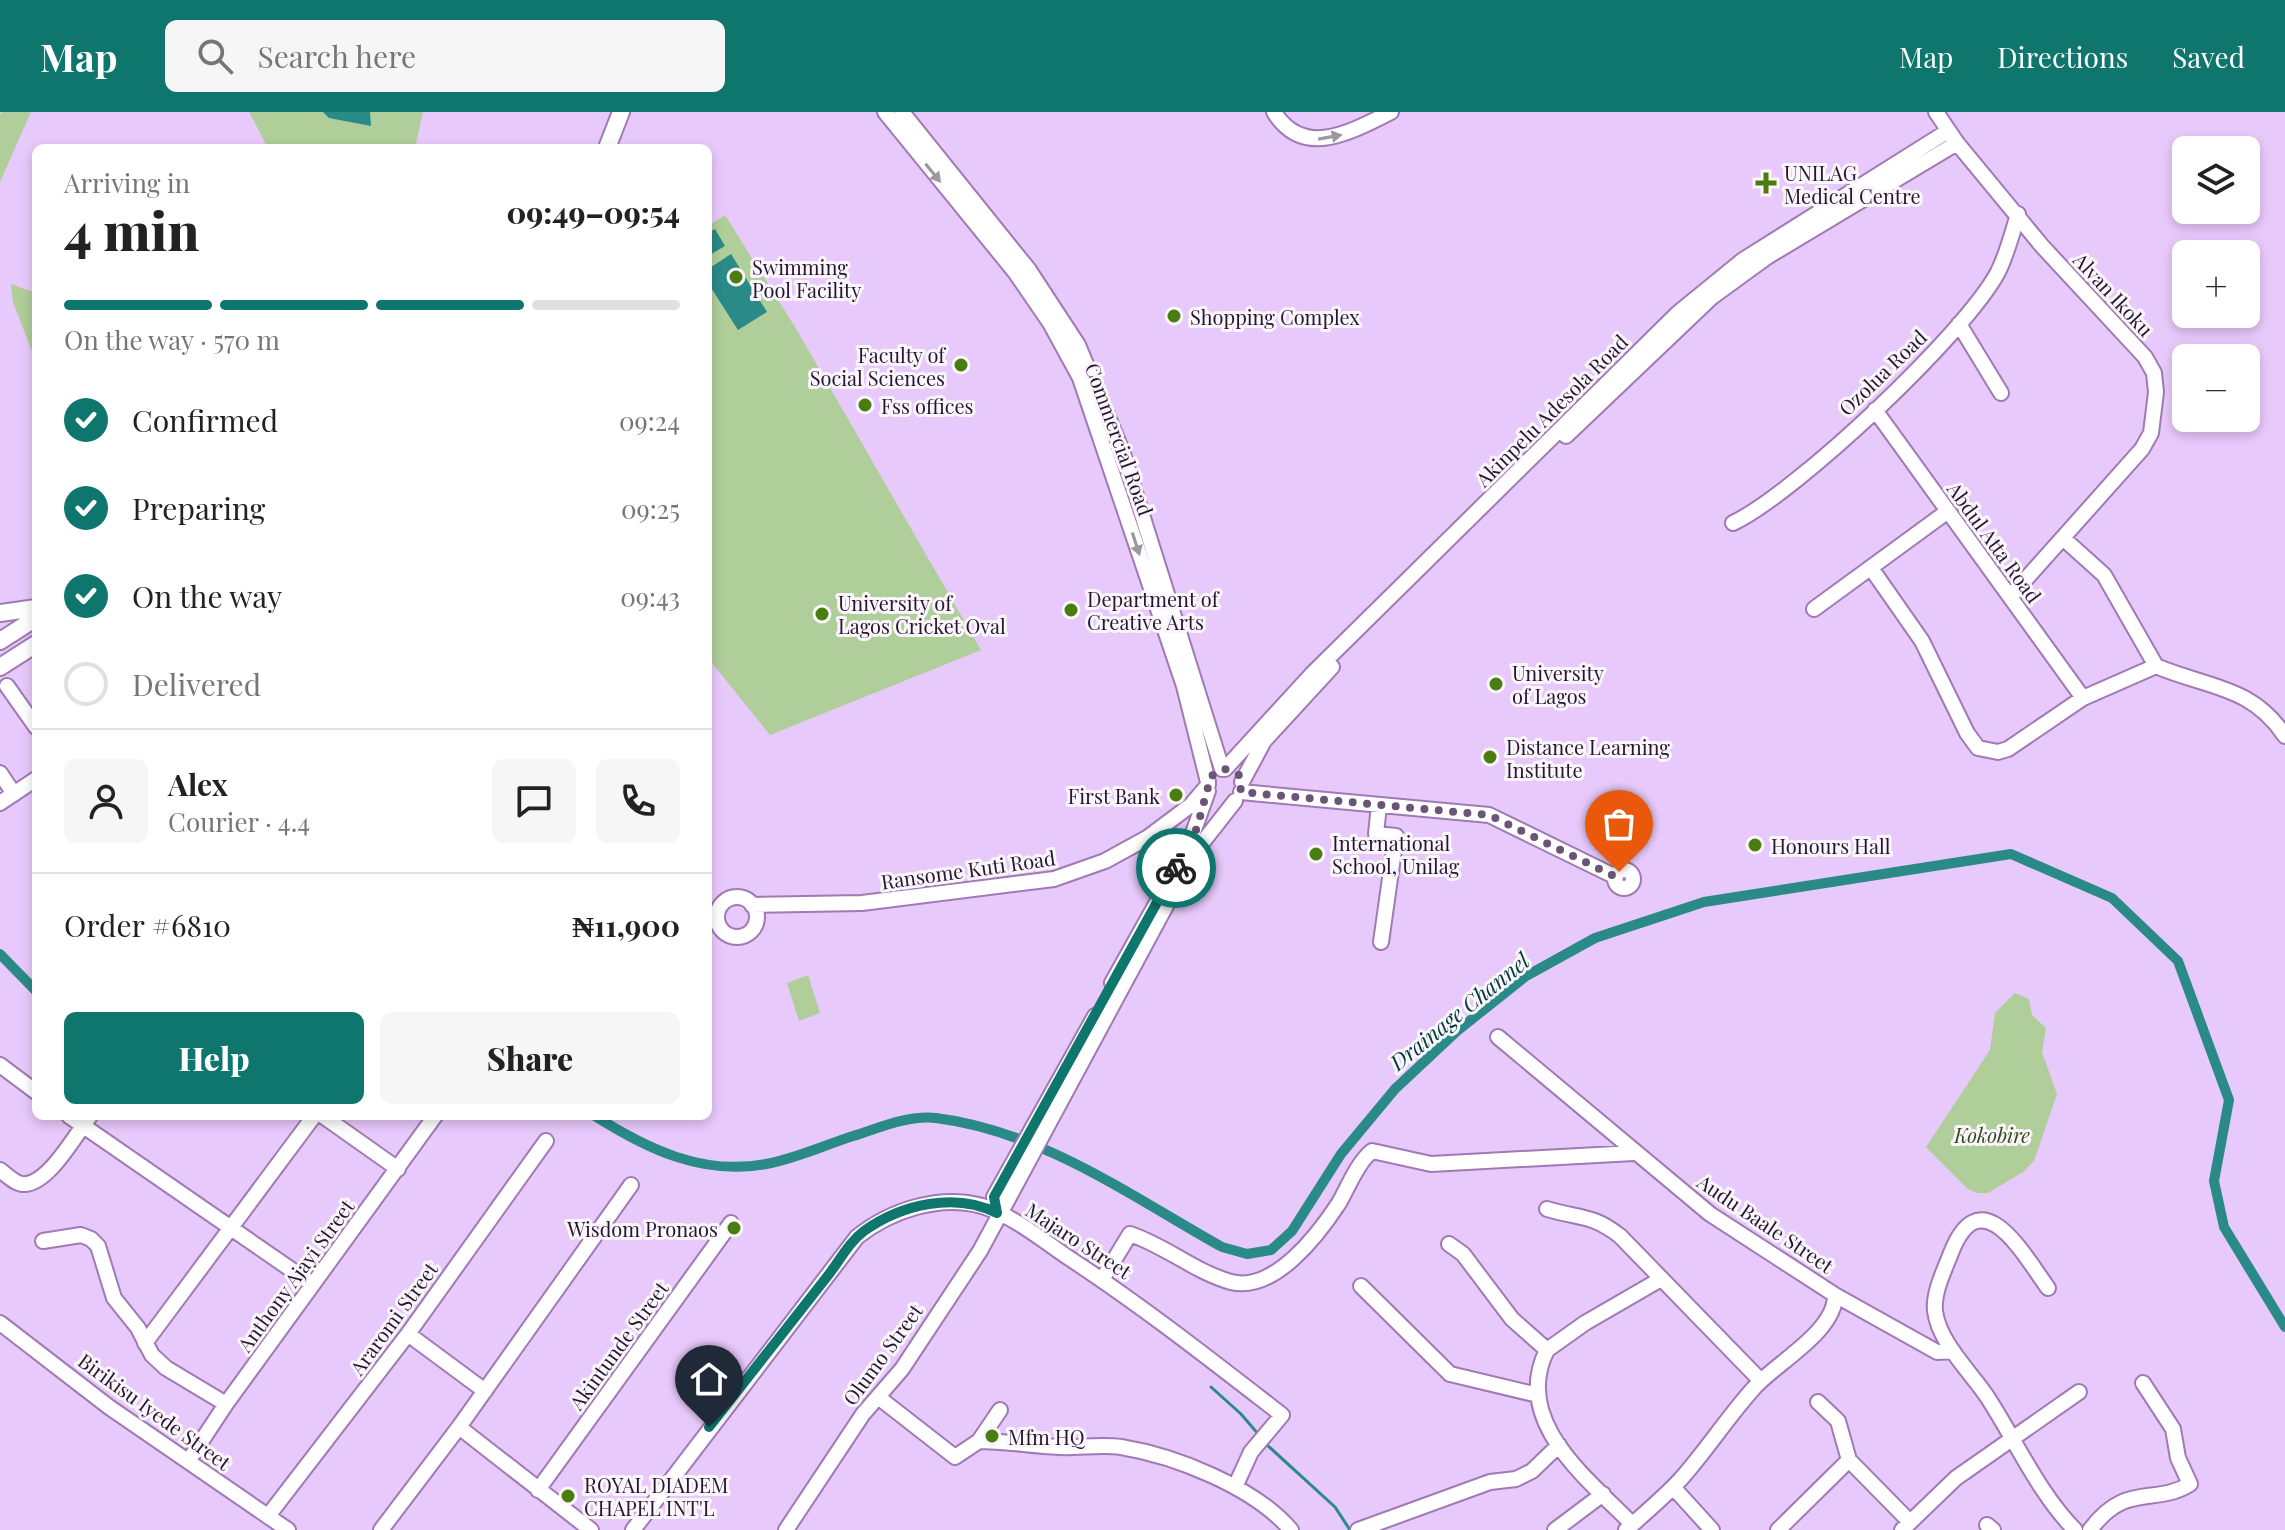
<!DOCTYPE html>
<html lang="en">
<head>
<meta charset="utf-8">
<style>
  body { margin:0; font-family:"Playfair Display",serif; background:#f6f6f6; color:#222; height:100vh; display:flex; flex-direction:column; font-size:30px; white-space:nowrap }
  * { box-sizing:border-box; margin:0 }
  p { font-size:26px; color:#767676 }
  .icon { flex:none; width:44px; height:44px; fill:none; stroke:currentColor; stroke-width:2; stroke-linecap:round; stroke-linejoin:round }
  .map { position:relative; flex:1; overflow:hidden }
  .sheet { position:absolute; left:32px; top:32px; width:680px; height:976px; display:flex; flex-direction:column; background:#fff; border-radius:12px; box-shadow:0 4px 12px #0003 }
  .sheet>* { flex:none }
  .buttons { position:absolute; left:2172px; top:24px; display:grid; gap:16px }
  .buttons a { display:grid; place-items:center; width:88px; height:88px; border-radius:12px; background:#fff; box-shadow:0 4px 12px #0003; font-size:40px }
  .pin { position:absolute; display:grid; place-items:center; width:68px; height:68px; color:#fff; margin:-82px -34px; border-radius:50% 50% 50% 0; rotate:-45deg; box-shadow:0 0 8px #0007 }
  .pin .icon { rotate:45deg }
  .courier { position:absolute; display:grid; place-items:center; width:80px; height:80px; margin:-40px; border:6px solid #0f766e; border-radius:50%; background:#fff; color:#222; box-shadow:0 2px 10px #0007 }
  .summary em { font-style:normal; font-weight:800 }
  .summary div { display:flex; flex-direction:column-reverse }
  .summary { display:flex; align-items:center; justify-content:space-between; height:136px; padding:0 32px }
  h1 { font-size:52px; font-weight:800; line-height:60px }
  .bar { display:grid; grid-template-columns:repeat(4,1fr); gap:12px 8px; align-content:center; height:96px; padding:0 32px }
  .bar i { height:10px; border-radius:6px; background:#e0e0e0 }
  .bar .on { background:#0f766e }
  .bar p { grid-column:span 4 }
  .line { display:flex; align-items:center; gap:20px; padding:0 32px; border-top:2px solid #e0e0e0 }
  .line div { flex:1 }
  .round { display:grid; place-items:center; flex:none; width:84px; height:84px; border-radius:12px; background:#f6f6f6 }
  ol { padding:0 32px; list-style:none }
  li { display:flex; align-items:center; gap:24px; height:88px }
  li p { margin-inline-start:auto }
  li .icon { padding:8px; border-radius:50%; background:#0f766e; color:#fff; stroke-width:4 }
  li:last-child { color:#767676 }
  li i { width:44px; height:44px; border:4px solid #e0e0e0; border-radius:50% }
  .cta { display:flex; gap:16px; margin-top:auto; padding:16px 32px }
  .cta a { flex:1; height:92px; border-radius:12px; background:#0f766e; color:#fff; font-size:32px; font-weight:800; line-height:92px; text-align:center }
  .cta a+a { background:#f6f6f6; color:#222 }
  header { display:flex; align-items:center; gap:48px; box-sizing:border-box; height:112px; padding:0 40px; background:#0f766e; color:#fff }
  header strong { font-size:38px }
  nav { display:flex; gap:44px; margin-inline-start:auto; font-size:28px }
  .search { width:560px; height:72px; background:#f6f6f6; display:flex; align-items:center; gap:20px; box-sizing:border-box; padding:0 28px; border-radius:12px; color:#767676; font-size:30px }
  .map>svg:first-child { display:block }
</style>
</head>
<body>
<header>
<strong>Map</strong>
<div class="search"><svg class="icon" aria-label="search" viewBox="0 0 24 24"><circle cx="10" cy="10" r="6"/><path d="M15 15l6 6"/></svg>Search here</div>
<nav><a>Map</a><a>Directions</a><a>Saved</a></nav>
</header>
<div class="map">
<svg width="2285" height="1418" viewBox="0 0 2285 1418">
  <rect width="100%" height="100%" fill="#e8c9fb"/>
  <path fill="#afce99" d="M 2,0 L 31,0 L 0,70 L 0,3 Z
    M 249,0 L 423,0 L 415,36 L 268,36 Z
    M 725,103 L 795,215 L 981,538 L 770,623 L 708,546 L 708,114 Z
    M 11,172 L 36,181 L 36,250 L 13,190 Z
    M 808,863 L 820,901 L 799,909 L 787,871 Z
    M 2015,881 L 2029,887 L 2032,903 L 2046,916 L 2042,940 L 2057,982 L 2034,1049 L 2023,1060 L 1988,1081 L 1977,1081 L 1968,1077 L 1926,1035 L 1990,938 L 1995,901 Z"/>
  <path fill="#2a8a88" d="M 323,0 L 370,0 L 371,14 L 329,6 Z
    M 715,117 L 725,134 L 708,144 L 708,121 Z
    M 731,142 L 767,200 L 738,218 L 708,171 L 708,157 Z"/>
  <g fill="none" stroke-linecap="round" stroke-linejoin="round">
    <path stroke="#2a8a88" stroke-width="3" d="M 1211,1275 L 1241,1302 L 1259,1323
      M 1266,1332 L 1335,1395 L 1350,1418"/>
    <path stroke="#2a8a88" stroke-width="10" d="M 0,842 L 36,879
      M 595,1004 C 647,1037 703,1064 766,1052 C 795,1047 825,1033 853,1024 C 879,1016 908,1003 936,1006 C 1041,1019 1131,1084 1222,1135 L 1247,1142 L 1271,1138 L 1292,1119 L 1341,1042 L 1395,977 L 1457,919 L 1526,864 L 1595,826 L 1704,790 L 2011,742 L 2112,786 L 2178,849 L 2229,988 L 2214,1069 L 2224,1115 L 2285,1215"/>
    <g stroke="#9f7ab4" stroke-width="18">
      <path id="minor" d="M 885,0 L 1015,160 L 1050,211 L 1080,266 L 1184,574 L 1208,670
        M 902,0 L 1029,158 L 1078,233 L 1122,339 L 1222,657
        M 1274,0 C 1304,48 1352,19 1391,0
        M 1936,0 L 1957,31 L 2042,134 L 2145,245 L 2154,261 L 2156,280 L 2151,321 L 2142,337 L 2010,485
        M 1959,212 L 2001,281
        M 1875,298 L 2083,586
        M 1566,324 L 1712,185 L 1767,145 L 1957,31
        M 1733,411 C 1796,381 1965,222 1998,160 C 2007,142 2012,122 2018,102
        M 2064,427 L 2104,463 L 2156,554
        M 1871,456 L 1922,529 L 1967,621 L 1978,636 L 1998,640 L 2008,637 L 2083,586 L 2156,554
        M 1814,497 L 1948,399
        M 2156,554 C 2207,576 2251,573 2285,624
        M 7,574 L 36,615
        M 1225,657 L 1312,562 L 1678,201 L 1743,148 L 1948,19
        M 0,661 L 14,682
        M 1242,670 L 1264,629 L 1332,555
        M 1241,680 L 1489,703 L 1616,765
        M 0,691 L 36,667
        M 1379,693 L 1376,722 L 1396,724 L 1381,830
        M 1188,735 L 1208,679
        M1615 767a9 9 0 1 1 18 0a9 9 0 1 1-18 0Z
        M717 805a20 20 0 1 1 40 0a20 20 0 1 1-40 0Z
        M 752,793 L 862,791 L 1054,767 L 1105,749 L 1147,726 L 1191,693 L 1208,673
        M 1112,871 L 1174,760
        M 1498,925 L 1710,1102 L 1835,1183 L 1937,1240 L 1953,1239
        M 0,953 L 36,980
        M 69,1004 L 312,1172
        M 323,1004 L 398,1057
        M 0,1058 C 7,1063 14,1071 22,1072 C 47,1075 76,1022 90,1004
        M 1547,1097 C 1580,1107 1592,1102 1620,1124 L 1761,1269
        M 997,1101 L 994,1085 L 1095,904
        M 43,1129 L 81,1123 L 91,1127 L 98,1134 L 114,1186 L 138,1216 L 152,1243 L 166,1256 L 226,1292
        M 1449,1132 L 1463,1142 L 1512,1207 L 1547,1238
        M 1103,1166 L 1130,1122 C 1166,1134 1195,1160 1231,1170 C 1274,1181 1318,1123 1339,1091 C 1348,1075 1358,1050 1372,1039 L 1431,1052 L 1634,1041
        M 1361,1174 L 1450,1262 L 1538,1283
        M 2048,1176 C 2024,1143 1981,1064 1951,1141 C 1945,1157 1933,1180 1935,1199 C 1939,1231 1971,1260 1988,1286 C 2017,1331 2038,1380 2075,1418
        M 0,1211 L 109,1295 L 288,1418
        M 408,1222 L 485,1279
        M 145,1231 L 314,1004
        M 878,1285 L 955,1345 L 979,1329 L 1000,1298
        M 1818,1290 L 1838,1309 L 1849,1348
        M 459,1315 L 591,1418
        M 979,1329 C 1006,1329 1032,1334 1059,1335 C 1079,1336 1101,1332 1121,1335 C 1176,1344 1254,1375 1291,1418
        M 189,1348 L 226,1292 L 435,1004
        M 1673,1375 L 1712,1418
        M 538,1378 L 731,1111
        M 268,1404 L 408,1222 L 546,1029
        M 1632,1412 C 1588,1367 1511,1309 1547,1238 L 1585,1211 L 1661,1167
        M 1987,1413 L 1993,1418
        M 381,1418 L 459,1315 L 631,1073
        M 633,1418 L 857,1125 C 891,1098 940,1082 982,1094 C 1013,1104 1040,1126 1066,1144 C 1141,1193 1211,1248 1282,1303 L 1251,1340 L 1235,1375
        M 786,1418 L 863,1302 L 902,1257 L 980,1139 L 1195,740 L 1235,689
        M 1358,1418 L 1490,1370 L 1516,1367 L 1532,1359 L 1559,1333
        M 1555,1418 L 1603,1382
        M 1626,1418 C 1644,1402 1663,1386 1680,1368 C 1706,1339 1727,1306 1753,1277 C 1774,1252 1836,1220 1835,1183
        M 1778,1418 L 1849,1348 L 1909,1409
        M 1902,1418 L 1956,1366 L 2079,1280
        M 2090,1418 C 2126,1369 2155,1394 2190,1372 L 2178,1346 L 2173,1317 L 2143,1271"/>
    </g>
    <g stroke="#9f7ab4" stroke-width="20">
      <path id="major" d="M 607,36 L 621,0
        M 0,501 L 36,496
        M 0,529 L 36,506
        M 0,555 L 36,532"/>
    </g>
    <use href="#minor" stroke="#fff" stroke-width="14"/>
    <use href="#major" stroke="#fff" stroke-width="16"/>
  </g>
  <defs><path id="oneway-solid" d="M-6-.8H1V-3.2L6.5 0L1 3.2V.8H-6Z" transform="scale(2)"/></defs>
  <g fill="#9d97a1">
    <use href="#oneway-solid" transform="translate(1330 25) rotate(-10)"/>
    <use href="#oneway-solid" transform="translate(933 61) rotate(51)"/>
    <use href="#oneway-solid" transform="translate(1136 432) rotate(72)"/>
  </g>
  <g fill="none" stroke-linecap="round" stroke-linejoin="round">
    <path stroke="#6a5576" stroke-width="8" stroke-dasharray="0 14.4" d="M 1176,756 L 1197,716 L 1211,664 L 1225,657 L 1239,663 L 1241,680 L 1489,703 L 1616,765 L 1619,760"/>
    <path stroke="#0f766e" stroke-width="10" d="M 709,1315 C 748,1265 787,1215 826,1166 C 839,1150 848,1131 864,1119 C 902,1092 955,1080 997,1101 L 994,1085 L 1176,756"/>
  </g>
  <g fill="#4a7d0f" stroke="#faf6fc" stroke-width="3">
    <path d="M1762 59h8v8h8v8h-8v8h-8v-8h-8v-8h8z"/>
    <circle cx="736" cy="165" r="8"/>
    <circle cx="1174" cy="204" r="8"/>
    <circle cx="961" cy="253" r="8"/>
    <circle cx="865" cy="293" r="8"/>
    <circle cx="1071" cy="498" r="8"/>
    <circle cx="822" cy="502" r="8"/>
    <circle cx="1496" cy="572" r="8"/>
    <circle cx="1490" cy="645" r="8"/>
    <circle cx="1176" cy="683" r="8"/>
    <circle cx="1755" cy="733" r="8"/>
    <circle cx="1316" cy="742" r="8"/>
    <circle cx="734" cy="1116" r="8"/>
    <circle cx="992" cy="1324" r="8"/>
    <circle cx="568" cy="1384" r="8"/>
  </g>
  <g text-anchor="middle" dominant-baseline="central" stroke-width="6" stroke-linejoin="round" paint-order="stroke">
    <g font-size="20" fill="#26172e" stroke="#faf6fc" text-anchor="start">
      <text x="1784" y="60">UNILAG<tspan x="1784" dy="23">Medical Centre</tspan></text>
      <text x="752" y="154">Swimming<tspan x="752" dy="23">Pool Facility</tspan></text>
      <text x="1190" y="204">Shopping Complex</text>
      <text x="945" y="242" text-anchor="end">Faculty of<tspan x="945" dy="23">Social Sciences</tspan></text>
      <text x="881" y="293">Fss offices</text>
      <text x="1087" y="486">Department of<tspan x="1087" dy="23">Creative Arts</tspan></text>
      <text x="838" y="490">University of<tspan x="838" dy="23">Lagos Cricket Oval</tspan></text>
      <text x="1512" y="560">University<tspan x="1512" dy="23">of Lagos</tspan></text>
      <text x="1506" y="634">Distance Learning<tspan x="1506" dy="23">Institute</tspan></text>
      <text x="1160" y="683" text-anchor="end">First Bank</text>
      <text x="1332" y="730">International<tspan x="1332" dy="23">School, Unilag</tspan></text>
      <text x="1771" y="733">Honours Hall</text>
      <text x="718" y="1116" text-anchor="end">Wisdom Pronaos</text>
      <text x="1008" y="1324">Mfm HQ</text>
      <text x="584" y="1372">ROYAL DIADEM<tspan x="584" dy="23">CHAPEL INT'L</tspan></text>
    </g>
    <g font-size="20" fill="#26172e" stroke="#faf6fc">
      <text transform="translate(2114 182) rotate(47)">Alvan Ikoku</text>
      <text transform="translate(1882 260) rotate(-44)">Ozolua Road</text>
      <text transform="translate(1551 298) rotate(-45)">Akinpelu Adesola Road</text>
      <text transform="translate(1120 327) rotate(70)">Commercial Road</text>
      <text transform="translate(1995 430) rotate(54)">Abdul Atta Road</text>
      <text transform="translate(968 757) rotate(-8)">Ransome Kuti Road</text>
      <text transform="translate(1766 1111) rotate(34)">Audu Baale Street</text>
      <text transform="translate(1079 1128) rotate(33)">Majaro Street</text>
      <text transform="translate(295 1163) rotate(-54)">Anthony Ajayi Street</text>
      <text transform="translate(393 1206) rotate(-54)">Araromi Street</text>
      <text transform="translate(618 1233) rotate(-54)">Akintunde Street</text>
      <text transform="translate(882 1242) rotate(-54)">Olumo Street</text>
      <text transform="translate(155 1299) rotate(36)">Birikisu Iyede Street</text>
    </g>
    <g font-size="20" font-style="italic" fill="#304a18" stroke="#faf6fc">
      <text x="1992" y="1022">Kokobire</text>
    </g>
    <g font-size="22" font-style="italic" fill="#003b3a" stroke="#faf6fc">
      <text transform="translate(1459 899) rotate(-39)">Drainage Channel</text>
    </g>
  </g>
</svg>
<div class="buttons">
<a><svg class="icon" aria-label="layers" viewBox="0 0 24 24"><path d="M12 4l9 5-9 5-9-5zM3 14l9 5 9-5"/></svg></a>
<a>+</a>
<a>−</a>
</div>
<div class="pin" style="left:1619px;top:760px;background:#ea580c"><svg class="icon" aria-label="bag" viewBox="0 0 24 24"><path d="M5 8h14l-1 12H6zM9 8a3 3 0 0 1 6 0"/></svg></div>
<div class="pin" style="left:709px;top:1315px;background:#1f2937"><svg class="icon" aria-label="home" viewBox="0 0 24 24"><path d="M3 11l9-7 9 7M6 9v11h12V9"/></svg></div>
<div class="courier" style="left:1176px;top:756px"><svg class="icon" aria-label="bike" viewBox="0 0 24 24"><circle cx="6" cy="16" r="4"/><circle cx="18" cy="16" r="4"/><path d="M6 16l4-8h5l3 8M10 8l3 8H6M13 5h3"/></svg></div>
<section class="sheet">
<div class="summary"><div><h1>4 min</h1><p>Arriving in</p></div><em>09:49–09:54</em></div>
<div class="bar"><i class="on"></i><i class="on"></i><i class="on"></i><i></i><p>On the way · 570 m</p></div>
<ol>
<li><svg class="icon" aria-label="check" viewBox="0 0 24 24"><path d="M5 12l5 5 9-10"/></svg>Confirmed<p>09:24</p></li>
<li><svg class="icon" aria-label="check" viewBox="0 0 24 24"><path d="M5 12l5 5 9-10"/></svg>Preparing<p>09:25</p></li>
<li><svg class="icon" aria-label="check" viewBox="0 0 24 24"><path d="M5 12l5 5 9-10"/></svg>On the way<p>09:43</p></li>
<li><i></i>Delivered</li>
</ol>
<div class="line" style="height:144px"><a class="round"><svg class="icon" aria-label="person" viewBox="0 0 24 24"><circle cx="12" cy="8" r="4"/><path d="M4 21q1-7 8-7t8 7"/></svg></a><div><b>Alex</b><p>Courier · 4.4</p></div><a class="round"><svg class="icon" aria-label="chat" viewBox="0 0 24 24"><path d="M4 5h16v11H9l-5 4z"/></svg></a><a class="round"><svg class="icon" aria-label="phone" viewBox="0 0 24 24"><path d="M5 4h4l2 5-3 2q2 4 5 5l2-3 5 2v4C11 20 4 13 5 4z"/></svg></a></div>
<div class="line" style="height:104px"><div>Order #6810</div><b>₦11,900</b></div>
<div class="cta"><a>Help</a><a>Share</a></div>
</section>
</div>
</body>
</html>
